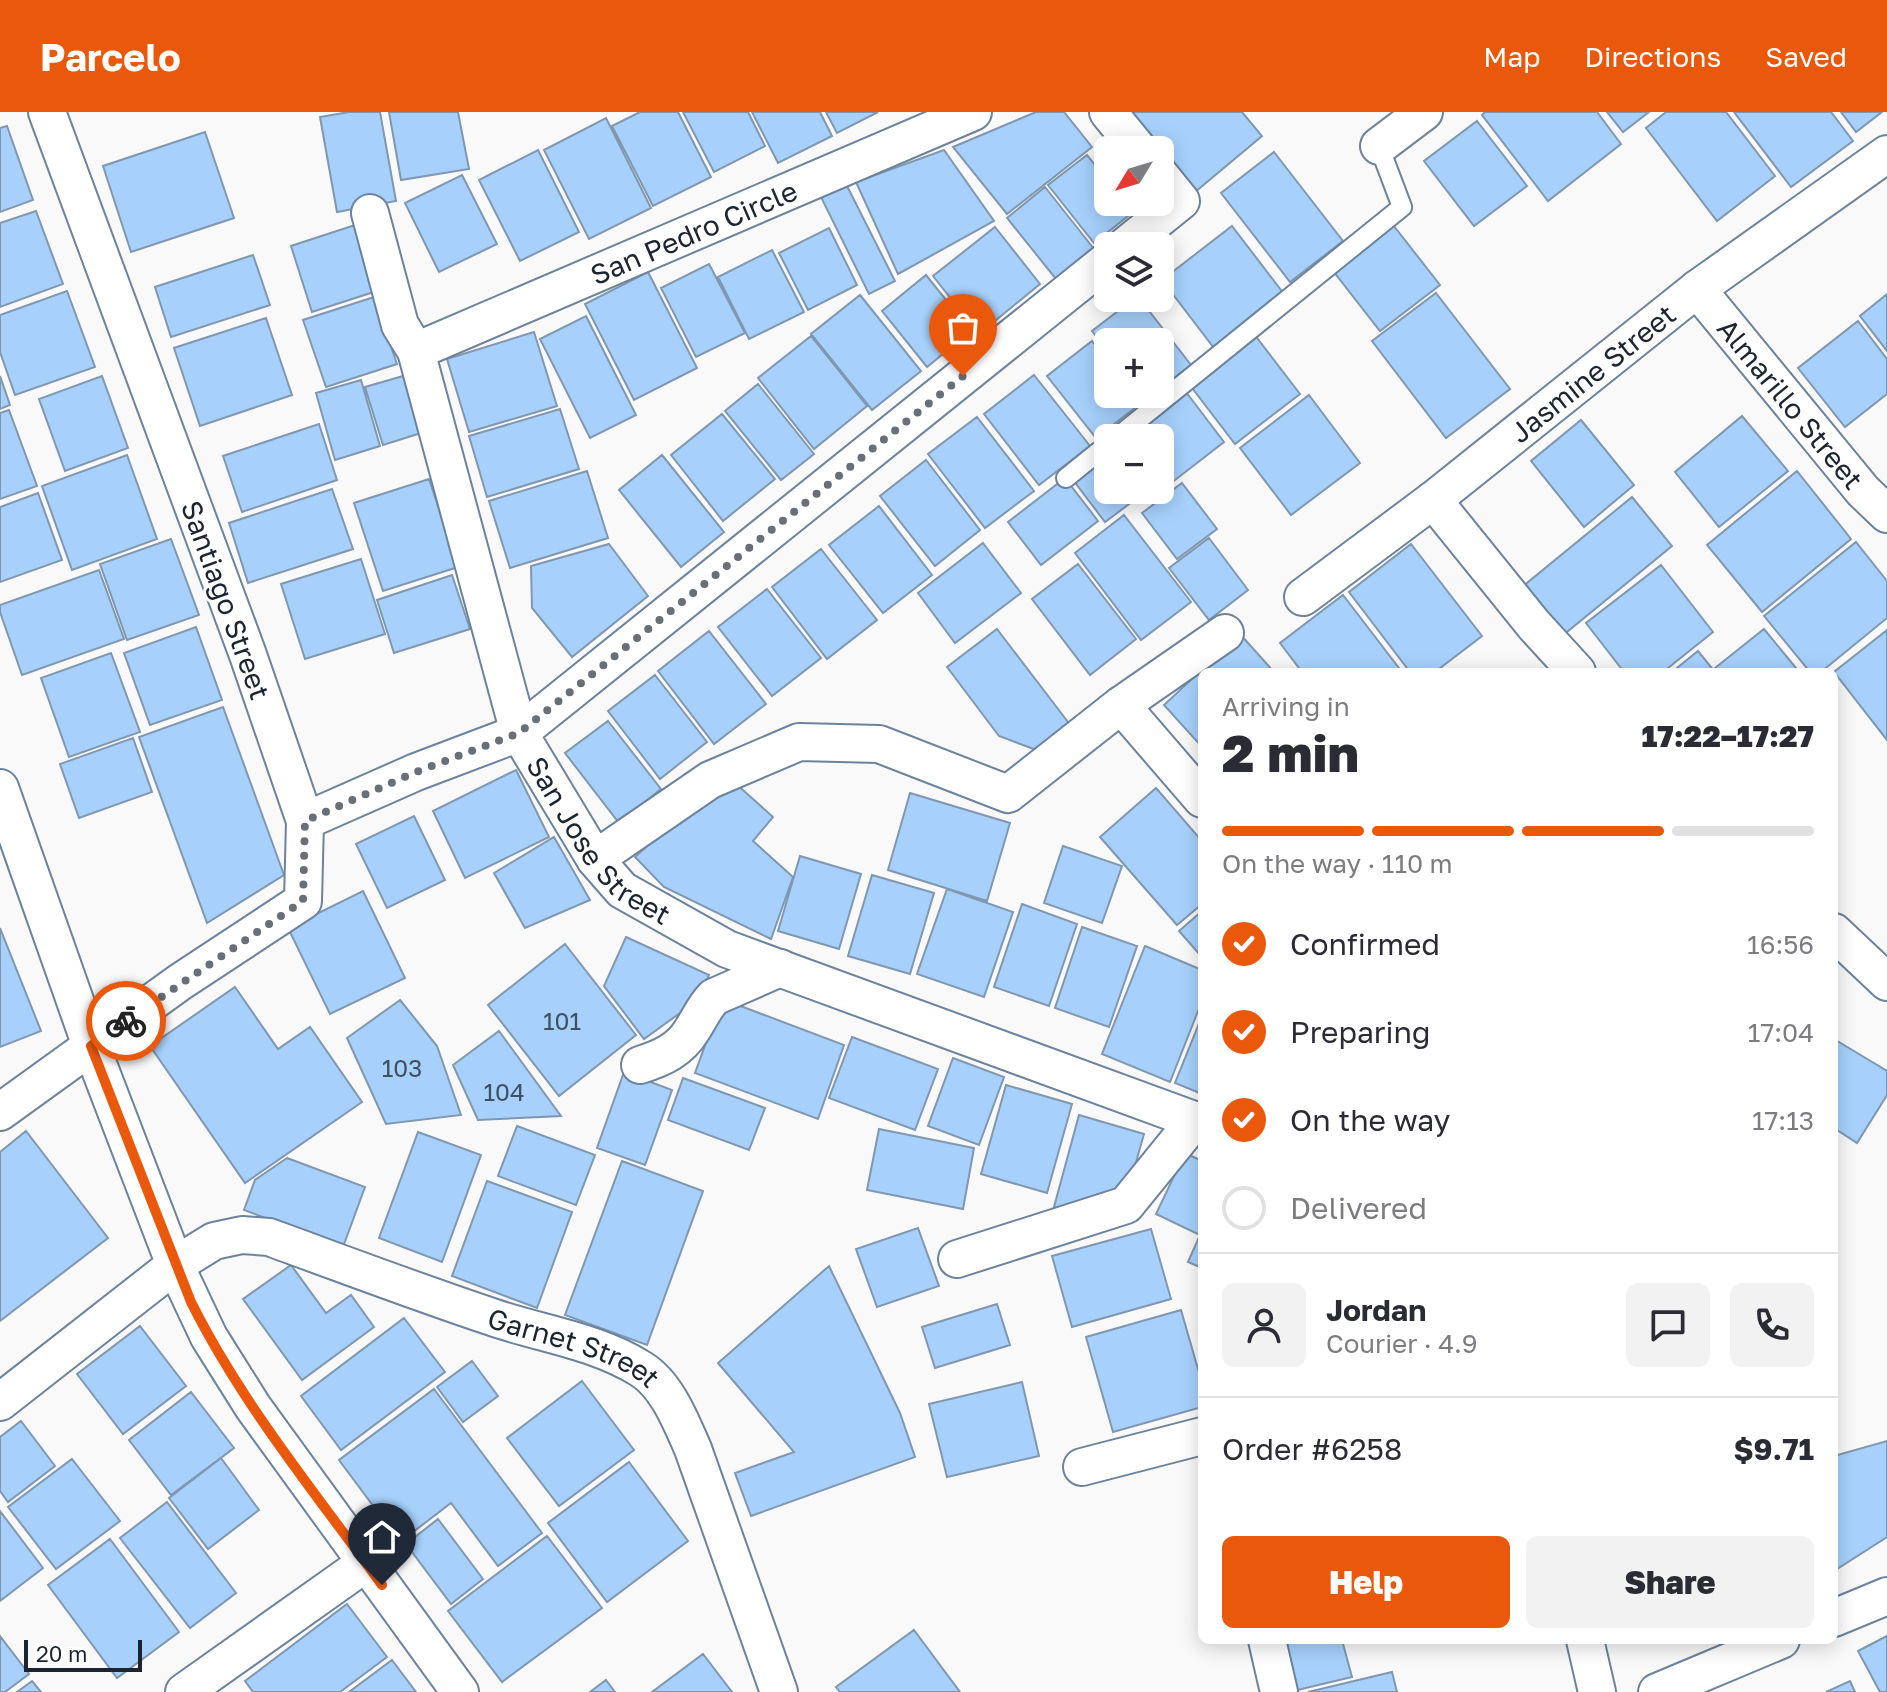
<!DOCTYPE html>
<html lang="en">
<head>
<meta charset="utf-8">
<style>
  body { margin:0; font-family:"Golos Text",sans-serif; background:#f2f2f3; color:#2b2b33; height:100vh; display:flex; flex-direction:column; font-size:30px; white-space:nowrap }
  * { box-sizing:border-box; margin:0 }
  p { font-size:26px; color:#7c7c81 }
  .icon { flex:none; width:44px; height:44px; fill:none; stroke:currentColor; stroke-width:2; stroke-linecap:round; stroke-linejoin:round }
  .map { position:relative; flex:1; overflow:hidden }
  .panel { position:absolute; left:1198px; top:556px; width:640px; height:976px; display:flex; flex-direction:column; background:#fff; border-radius:12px; box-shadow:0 4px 20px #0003 }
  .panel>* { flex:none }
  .needle { width:52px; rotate:232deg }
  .tools { position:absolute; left:1094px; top:24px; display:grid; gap:16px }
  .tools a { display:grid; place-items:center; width:80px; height:80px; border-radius:12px; background:#fff; box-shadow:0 4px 20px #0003; font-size:40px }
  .scale { position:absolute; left:24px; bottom:20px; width:118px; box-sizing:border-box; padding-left:8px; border:4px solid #1c252f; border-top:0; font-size:22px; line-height:28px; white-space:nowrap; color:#1c252f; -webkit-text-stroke:6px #fff; paint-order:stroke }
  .pin { position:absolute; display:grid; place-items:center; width:68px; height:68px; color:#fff; margin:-82px -34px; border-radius:50% 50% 50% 0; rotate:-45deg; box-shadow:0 0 8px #0007 }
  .pin .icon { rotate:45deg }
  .courier { position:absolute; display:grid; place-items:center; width:80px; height:80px; margin:-40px; border:6px solid #ea580c; border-radius:50%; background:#fff; color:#222; box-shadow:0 2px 10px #0007 }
  .head em { font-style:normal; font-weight:800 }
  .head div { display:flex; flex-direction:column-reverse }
  .head { display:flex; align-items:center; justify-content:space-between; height:136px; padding:0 24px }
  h1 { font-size:52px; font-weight:800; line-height:60px }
  .bar { display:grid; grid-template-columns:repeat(4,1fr); gap:12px 8px; align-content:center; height:96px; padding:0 24px }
  .bar i { height:10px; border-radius:6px; background:#e1e1e2 }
  .bar .current { background:#ea580c }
  .bar p { grid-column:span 4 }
  .line { display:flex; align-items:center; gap:20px; padding:0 24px; border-top:2px solid #e1e1e2 }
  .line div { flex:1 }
  .round { display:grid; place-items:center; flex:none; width:84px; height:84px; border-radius:12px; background:#f2f2f3 }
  ol { padding:0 24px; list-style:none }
  li { display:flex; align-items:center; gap:24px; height:88px }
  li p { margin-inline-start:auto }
  li .icon { padding:8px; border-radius:50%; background:#ea580c; color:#fff; stroke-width:4 }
  li:last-child { color:#7c7c81 }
  li i { width:44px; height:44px; border:4px solid #e1e1e2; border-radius:50% }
  .primary-button { display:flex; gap:16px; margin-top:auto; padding:16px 24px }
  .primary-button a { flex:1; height:92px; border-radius:12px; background:#ea580c; color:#fff; font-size:32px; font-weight:800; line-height:92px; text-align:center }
  .primary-button a+a { background:#f2f2f3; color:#2b2b33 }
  header { display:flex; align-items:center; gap:48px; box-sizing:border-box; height:112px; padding:0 40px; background:#ea580c; color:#fff }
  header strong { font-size:38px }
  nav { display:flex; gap:44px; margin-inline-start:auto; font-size:28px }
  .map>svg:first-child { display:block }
</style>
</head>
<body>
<header>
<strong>Parcelo</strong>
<nav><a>Map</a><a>Directions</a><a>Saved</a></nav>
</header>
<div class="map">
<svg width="1887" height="1580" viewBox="0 0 1887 1580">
  <rect width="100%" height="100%" fill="#f9f9f9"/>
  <path fill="#a7d1fc" stroke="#8097b0" stroke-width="2" d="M 349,0 L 380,0 L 396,89 L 337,100 L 320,5 Z
    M 389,0 L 458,0 L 469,57 L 401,68 Z
    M 640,0 L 678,0 L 711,65 L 653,94 L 612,14 Z
    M 683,0 L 748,0 L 765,34 L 714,60 Z
    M 752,0 L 820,0 L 832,24 L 778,51 Z
    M 826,0 L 878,0 L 837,21 Z
    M 1036,0 L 1064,0 L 1092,35 L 1007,102 L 953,35 Z
    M 1128,0 L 1242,0 L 1262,24 L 1195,80 Z
    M 1485,0 L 1597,0 L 1621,32 L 1548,89 L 1482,3 Z
    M 1607,0 L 1649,0 L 1623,20 Z
    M 1666,0 L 1726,0 L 1775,64 L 1717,109 L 1646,16 Z
    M 1734,0 L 1831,0 L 1853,29 L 1791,75 Z
    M 1841,0 L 1882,0 L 1856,20 Z
    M 606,6 L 651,96 L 589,127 L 544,38 Z
    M 1477,9 L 1527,74 L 1474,114 L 1424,49 Z
    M 7,14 L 33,88 L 0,100 L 0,16 Z
    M 205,20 L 234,106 L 131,140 L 103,54 Z
    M 538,38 L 579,120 L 520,149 L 479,68 Z
    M 944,38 L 994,109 L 898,162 L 856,70 Z
    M 1274,40 L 1343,129 L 1290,170 L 1221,81 Z
    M 1087,43 L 1108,69 L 1108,90 L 1125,90 L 1133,100 L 1094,131 L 1048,73 Z
    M 462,63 L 497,132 L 439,160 L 405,91 Z
    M 843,66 L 895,169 L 869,182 L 818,79 Z
    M 1045,75 L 1094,137 L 1056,167 L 1007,106 Z
    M 36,99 L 63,172 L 0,195 L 0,111 Z
    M 1390,109 L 1440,173 L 1380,219 L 1330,155 Z
    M 358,112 L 380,178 L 312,200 L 291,134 Z
    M 1232,114 L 1284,182 L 1214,236 L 1162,168 Z
    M 995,115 L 1040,172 L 979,222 L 933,164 Z
    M 829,116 L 857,173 L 808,198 L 779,141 Z
    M 772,138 L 804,200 L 749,227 L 718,165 Z
    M 253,143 L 270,193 L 171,225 L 155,175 Z
    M 709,152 L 745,221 L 696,245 L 661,176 Z
    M 648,160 L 697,256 L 634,288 L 585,192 Z
    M 926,163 L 971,219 L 927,255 L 882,199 Z
    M 67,179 L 95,255 L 15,283 L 0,240 L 0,203 Z
    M 1436,181 L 1510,277 L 1446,326 L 1372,229 Z
    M 1887,182 L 1887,239 L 1860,204 Z
    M 860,183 L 921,259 L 872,298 L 811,222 Z
    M 374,185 L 397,252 L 326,275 L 303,208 Z
    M 1135,186 L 1139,186 L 1191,253 L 1160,277 L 1160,230 L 1108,230 L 1108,240 L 1092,219 Z
    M 586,204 L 636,303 L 590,326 L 540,227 Z
    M 266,206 L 292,283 L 200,314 L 174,236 Z
    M 1858,209 L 1887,247 L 1887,282 L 1845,315 L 1798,256 Z
    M 534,220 L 557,294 L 469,320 L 447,247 Z
    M 1254,222 L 1300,282 L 1235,332 L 1189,272 Z
    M 811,224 L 867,294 L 814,337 L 758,266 Z
    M 1092,229 L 1108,250 L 1108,282 L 1133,282 L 1140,292 L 1096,326 L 1047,264 Z
    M 1034,263 L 1090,334 L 1039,373 L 984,302 Z
    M 0,264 L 10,293 L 0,297 Z
    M 102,264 L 128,336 L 65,359 L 39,287 Z
    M 403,264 L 421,321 L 383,333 L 365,275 Z
    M 361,268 L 380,334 L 335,348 L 316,281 Z
    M 758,272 L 814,342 L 781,368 L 725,299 Z
    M 1186,280 L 1224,330 L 1166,375 L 1160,368 L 1160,326 L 1128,326 Z
    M 1309,283 L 1360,351 L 1291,403 L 1240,336 Z
    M 560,297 L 579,357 L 487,385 L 469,324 Z
    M 9,298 L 37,374 L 0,387 L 0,301 Z
    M 722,302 L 775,367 L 723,409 L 671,343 Z
    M 1742,304 L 1788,359 L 1719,415 L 1675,360 Z
    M 977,305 L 1034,379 L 985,416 L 928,342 Z
    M 1581,308 L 1634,373 L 1584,415 L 1531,349 Z
    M 319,312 L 337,368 L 242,400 L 223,344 Z
    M 1108,342 L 1108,378 L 1148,378 L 1105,410 L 1073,368 Z
    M 127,343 L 157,427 L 72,458 L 42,374 Z
    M 662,343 L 724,420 L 681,455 L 619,378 Z
    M 926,348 L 980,418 L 935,454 L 880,384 Z
    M 587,359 L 608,426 L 510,456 L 489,389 Z
    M 1797,359 L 1851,427 L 1762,500 L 1707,433 Z
    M 1065,366 L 1098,409 L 1041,453 L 1008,410 Z
    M 429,367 L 458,455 L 383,479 L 354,391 Z
    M 1182,371 L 1217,417 L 1177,447 L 1142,401 Z
    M 332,377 L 353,437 L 248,471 L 229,411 Z
    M 38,381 L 62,448 L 0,470 L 0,395 Z
    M 1632,385 L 1672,434 L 1562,524 L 1522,475 Z
    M 879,394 L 932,463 L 883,501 L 829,433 Z
    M 1124,403 L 1191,490 L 1141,528 L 1075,441 Z
    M 1209,426 L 1248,478 L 1209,508 L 1169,456 Z
    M 171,427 L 199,503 L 127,528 L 100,452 Z
    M 1856,430 L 1887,469 L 1887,506 L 1821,560 L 1810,560 L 1764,504 Z
    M 983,431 L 1021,481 L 955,531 L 918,481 Z
    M 609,432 L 648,484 L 572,545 L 532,496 L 531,454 Z
    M 1411,432 L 1482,524 L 1435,560 L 1410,560 L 1349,480 Z
    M 821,437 L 877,508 L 827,547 L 772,475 Z
    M 361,447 L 385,522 L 305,547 L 281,472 Z
    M 1078,452 L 1136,527 L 1090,563 L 1032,487 Z
    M 1661,453 L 1713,520 L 1663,560 L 1624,560 L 1586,511 Z
    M 99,458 L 124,527 L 22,563 L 0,500 L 0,493 Z
    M 452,463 L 470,517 L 394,541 L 377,488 Z
    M 767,477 L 821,546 L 772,584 L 718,515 Z
    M 1343,483 L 1402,560 L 1302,560 L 1280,531 Z
    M 196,515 L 222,588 L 150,613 L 124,541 Z
    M 997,517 L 1071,614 L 1039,639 L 999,624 L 947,555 Z
    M 1764,517 L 1796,556 L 1792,560 L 1719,560 L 1715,556 Z
    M 1887,518 L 1887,628 L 1834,560 Z
    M 709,519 L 766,592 L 714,632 L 658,559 Z
    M 1240,522 L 1274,560 L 1202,560 L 1202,635 L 1164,593 Z
    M 1698,539 L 1715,560 L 1672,560 Z
    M 111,541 L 140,620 L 69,645 L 41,566 Z
    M 655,563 L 707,630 L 660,667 L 608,599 Z
    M 223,595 L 284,763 L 207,811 L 139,625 Z
    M 608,609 L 661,677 L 619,711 L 565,641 Z
    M 133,626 L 152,680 L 79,706 L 60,652 Z
    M 516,658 L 549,725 L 465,766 L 433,699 Z
    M 725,662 L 773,705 L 753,729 L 793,765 L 771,827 L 664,775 L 635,745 Z
    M 1156,676 L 1202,729 L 1202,792 L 1177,813 L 1100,725 Z
    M 910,681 L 1010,711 L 987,789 L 888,758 Z
    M 414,704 L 445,768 L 387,796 L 356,732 Z
    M 554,725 L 590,788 L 525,816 L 494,761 Z
    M 1063,734 L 1122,754 L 1102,811 L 1044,791 Z
    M 800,744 L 861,762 L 839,837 L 778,819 Z
    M 872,763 L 934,781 L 910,862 L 848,844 Z
    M 947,777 L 1013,800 L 984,885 L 917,862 Z
    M 363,779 L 405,866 L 330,902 L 288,816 Z
    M 1022,792 L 1077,812 L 1049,894 L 994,875 Z
    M 1202,799 L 1202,845 L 1179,819 Z
    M 1082,815 L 1137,834 L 1109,915 L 1055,896 Z
    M 0,816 L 41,919 L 0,935 Z
    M 626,825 L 709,863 L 698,888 L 644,927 L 604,874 Z
    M 565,832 L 636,923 L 559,984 L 488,893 Z
    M 1145,834 L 1202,858 L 1202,889 L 1170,970 L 1102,942 Z
    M 235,875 L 278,937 L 310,915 L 362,990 L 245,1071 L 150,934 Z
    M 722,887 L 844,933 L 818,1007 L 695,961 Z
    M 400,888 L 437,934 L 461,1003 L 386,1012 L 347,926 Z
    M 1202,904 L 1202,982 L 1175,971 Z
    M 499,919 L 561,1004 L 478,1008 L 453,953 Z
    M 852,925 L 938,957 L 915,1018 L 829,986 Z
    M 1834,927 L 1887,959 L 1887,983 L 1857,1031 L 1834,1016 Z
    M 953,946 L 1004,965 L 979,1033 L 928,1014 Z
    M 624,960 L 672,978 L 645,1053 L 597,1036 Z
    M 683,966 L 765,996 L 749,1038 L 668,1008 Z
    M 1006,973 L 1072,992 L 1047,1081 L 981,1062 Z
    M 1079,1003 L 1144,1022 L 1127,1082 L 1076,1098 L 1054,1095 Z
    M 517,1014 L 595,1043 L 576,1093 L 498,1064 Z
    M 879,1017 L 974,1036 L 963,1097 L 867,1078 Z
    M 26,1019 L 108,1126 L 0,1209 L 0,1040 Z
    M 418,1020 L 481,1043 L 442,1150 L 379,1126 Z
    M 1185,1041 L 1202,1049 L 1202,1156 L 1188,1150 L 1200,1123 L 1156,1102 Z
    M 287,1046 L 365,1075 L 343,1135 L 244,1098 L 255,1068 Z
    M 622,1049 L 703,1079 L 647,1233 L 565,1203 Z
    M 487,1069 L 572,1100 L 537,1196 L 452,1164 Z
    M 918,1116 L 939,1174 L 877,1195 L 856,1137 Z
    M 1151,1117 L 1171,1187 L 1072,1215 L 1052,1144 Z
    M 291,1153 L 326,1201 L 351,1183 L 374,1215 L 302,1268 L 243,1187 Z
    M 829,1154 L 900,1301 L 915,1345 L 751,1404 L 735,1361 L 794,1340 L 718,1251 Z
    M 997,1192 L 1010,1233 L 935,1256 L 922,1215 Z
    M 1181,1198 L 1202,1271 L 1202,1295 L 1113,1320 L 1086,1225 Z
    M 404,1206 L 445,1260 L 341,1338 L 301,1284 Z
    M 140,1214 L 186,1274 L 123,1322 L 77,1262 Z
    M 472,1249 L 498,1284 L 463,1310 L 437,1275 Z
    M 582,1269 L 634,1338 L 559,1394 L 507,1326 Z
    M 1022,1270 L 1039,1344 L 947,1365 L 929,1292 Z
    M 434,1277 L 542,1421 L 498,1454 L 451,1391 L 400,1430 L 339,1348 Z
    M 191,1280 L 234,1336 L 171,1383 L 129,1328 Z
    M 21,1309 L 55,1354 L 8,1390 L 0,1379 L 0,1325 Z
    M 1887,1329 L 1887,1425 L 1834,1459 L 1834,1344 Z
    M 221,1346 L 259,1398 L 208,1437 L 169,1386 Z
    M 72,1347 L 120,1409 L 56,1457 L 8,1395 Z
    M 629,1350 L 688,1429 L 607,1490 L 548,1411 Z
    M 167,1390 L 236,1481 L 190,1516 L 120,1426 Z
    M 0,1399 L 43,1456 L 0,1489 Z
    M 438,1407 L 483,1467 L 451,1492 L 406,1432 Z
    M 547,1424 L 602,1496 L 502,1570 L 448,1499 Z
    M 110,1427 L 179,1520 L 117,1566 L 48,1473 Z
    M 347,1492 L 387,1545 L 340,1580 L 253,1580 L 245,1569 Z
    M 914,1518 L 960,1580 L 840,1580 L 836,1575 Z
    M 0,1524 L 29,1562 L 5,1580 L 0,1580 Z
    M 1887,1524 L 1887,1580 L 1880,1580 L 1858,1539 Z
    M 1276,1528 L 1342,1528 L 1352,1565 L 1289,1580 Z
    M 703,1542 L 732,1580 L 652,1580 Z
    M 392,1548 L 416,1580 L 349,1580 Z
    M 1392,1560 L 1397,1580 L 1308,1580 Z
    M 606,1568 L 615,1580 L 590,1580 Z
    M 32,1569 L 41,1580 L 17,1580 Z
    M 1850,1569 L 1855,1580 L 1826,1580 Z"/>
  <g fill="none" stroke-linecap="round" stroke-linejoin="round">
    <g stroke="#6c839b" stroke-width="22">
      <path id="lane" d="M 1116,326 L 1402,95 L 1379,34
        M 1066,366 L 1108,332"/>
    </g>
    <g stroke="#6c839b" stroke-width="40">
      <g id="street">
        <path d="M 1108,0 L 1139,38"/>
        <path d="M 1379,34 L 1424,0"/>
        <path id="s1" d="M 370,101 L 400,213 L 416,239 L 519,621 L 595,747 L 622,778 L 727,837 L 1202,1011"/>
        <path d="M 1125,134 L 1181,89 L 1160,63"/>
        <path id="s2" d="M 1697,177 L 1863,379 L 1887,402"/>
        <path id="s3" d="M 416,239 L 973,0"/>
        <path d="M 1433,388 L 1534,513 L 1577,560"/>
        <path id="s4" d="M 1303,485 L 1433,388 L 1697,177 L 1887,42"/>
        <path d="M 1121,593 L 1202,687"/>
        <path d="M 0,676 L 91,934 L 175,1153 L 209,1225 L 253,1295 L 460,1580"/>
        <path d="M 305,709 L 416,660 L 519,621 L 1108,148"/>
        <path d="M 595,747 L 710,668 L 799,630 L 879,632 L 1008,682 L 1121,593 L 1225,521"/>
        <path d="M 1834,820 L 1887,870"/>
        <path d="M 640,953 C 662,946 680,938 692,918 C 700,906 704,895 714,885 L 780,856"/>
        <path d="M 0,1000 L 180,870 L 303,789 L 305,709 L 248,543 L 47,0"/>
        <path d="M 957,1147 L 1126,1093 L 1195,1008"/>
        <path id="s5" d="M 0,1290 L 175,1153 L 214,1129 L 242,1123 L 269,1125 C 343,1152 417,1180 492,1205 C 541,1222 597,1229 641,1257 C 667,1273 681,1310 693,1337 L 779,1580"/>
        <path d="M 1082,1355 L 1202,1324"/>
        <path d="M 1834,1506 L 1887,1484"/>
        <path d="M 1267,1528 L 1279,1580"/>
        <path d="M 1585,1528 L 1597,1580"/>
        <path d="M 184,1580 L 366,1451"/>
        <path d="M 1657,1580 L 1781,1528"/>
      </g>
    </g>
    <use href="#lane" stroke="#fff" stroke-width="18"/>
    <use href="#street" stroke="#fff" stroke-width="36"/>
  </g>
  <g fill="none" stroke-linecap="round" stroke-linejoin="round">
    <path stroke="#696f76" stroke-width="8" stroke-dasharray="0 14.4" d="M 126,909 L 303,789 L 305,709 L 416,660 L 519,621 L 963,264"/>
    <path stroke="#ea580c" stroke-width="10" d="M 126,909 L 91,934 L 191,1190 C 242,1292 316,1382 382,1473"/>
  </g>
  <g text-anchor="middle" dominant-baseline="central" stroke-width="6" stroke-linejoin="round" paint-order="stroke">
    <g font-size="24" fill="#3f5062">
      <text x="562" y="908">101</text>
      <text x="402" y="955">103</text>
      <text x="504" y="979">104</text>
    </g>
    <g font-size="28" fill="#1c252f" stroke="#fff">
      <text stroke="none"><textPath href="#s3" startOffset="302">San Pedro Circle</textPath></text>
      <text stroke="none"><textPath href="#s4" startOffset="366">Jasmine Street</textPath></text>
      <text stroke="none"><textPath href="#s2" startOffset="148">Almarillo Street</textPath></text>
      <text transform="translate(226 488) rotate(70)">Santiago Street</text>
      <text stroke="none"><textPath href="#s1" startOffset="678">San Jose Street</textPath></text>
      <text stroke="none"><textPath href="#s5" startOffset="648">Garnet Street</textPath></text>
    </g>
  </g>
</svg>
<div class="tools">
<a><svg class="needle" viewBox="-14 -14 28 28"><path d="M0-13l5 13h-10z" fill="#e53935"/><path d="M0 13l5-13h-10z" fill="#7c7c81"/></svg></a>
<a><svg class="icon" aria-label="layers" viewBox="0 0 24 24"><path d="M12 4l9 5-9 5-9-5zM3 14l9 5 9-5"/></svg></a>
<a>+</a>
<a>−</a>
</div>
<div class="scale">20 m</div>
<div class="pin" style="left:963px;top:264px;background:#ea580c"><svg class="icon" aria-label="bag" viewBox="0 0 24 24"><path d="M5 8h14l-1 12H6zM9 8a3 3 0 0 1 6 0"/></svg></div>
<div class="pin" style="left:382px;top:1473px;background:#1f2937"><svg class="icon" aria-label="home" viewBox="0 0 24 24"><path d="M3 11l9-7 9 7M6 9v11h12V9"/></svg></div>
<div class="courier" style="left:126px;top:909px"><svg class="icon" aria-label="bike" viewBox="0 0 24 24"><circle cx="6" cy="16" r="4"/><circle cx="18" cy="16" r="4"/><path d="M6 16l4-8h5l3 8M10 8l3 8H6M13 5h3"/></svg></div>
<section class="panel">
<div class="head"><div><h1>2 min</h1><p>Arriving in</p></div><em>17:22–17:27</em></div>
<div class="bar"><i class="current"></i><i class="current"></i><i class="current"></i><i></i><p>On the way · 110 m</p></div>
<ol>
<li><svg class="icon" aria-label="check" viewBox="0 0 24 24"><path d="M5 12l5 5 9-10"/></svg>Confirmed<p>16:56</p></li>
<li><svg class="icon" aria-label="check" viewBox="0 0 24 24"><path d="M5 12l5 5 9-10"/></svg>Preparing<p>17:04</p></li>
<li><svg class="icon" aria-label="check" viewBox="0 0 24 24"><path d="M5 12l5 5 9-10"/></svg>On the way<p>17:13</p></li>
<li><i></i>Delivered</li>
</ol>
<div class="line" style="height:144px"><a class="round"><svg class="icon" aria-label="person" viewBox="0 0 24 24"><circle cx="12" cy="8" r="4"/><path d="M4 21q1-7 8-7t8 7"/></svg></a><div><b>Jordan</b><p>Courier · 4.9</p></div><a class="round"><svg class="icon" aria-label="chat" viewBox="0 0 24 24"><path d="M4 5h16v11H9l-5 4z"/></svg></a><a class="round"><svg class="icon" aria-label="phone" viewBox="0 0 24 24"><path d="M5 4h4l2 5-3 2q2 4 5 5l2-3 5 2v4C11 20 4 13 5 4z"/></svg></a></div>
<div class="line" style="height:104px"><div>Order #6258</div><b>$9.71</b></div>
<div class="primary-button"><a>Help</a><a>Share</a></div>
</section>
</div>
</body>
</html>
